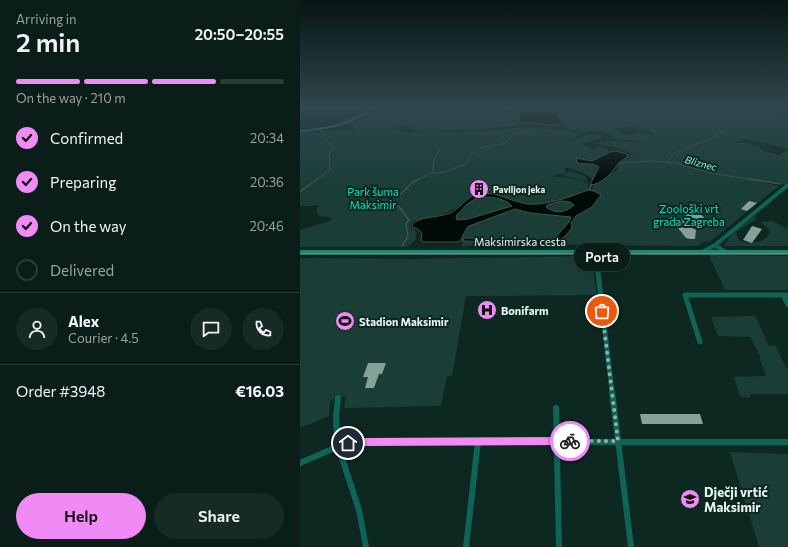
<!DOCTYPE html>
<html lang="en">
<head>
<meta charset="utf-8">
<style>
  body { margin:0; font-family:Commissioner,sans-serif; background:#182a26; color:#f1f3f6; height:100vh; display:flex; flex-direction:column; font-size:15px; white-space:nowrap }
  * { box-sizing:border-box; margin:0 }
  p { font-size:13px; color:#99a2a2 }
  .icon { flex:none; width:22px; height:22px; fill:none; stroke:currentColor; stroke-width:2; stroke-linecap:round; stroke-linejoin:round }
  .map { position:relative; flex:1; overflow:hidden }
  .panel { display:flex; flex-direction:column; background:#0a1d19; width:300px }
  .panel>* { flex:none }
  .pin { position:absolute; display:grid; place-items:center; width:34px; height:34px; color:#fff; margin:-17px; border:2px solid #fff; border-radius:50%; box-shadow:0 1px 4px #0007 }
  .courier { position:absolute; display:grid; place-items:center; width:40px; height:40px; margin:-20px; border:3px solid #f08bf5; border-radius:50%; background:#fff; color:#222; box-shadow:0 1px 5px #0007 }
  .bubble { position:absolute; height:28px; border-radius:14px; background:#0a1d19; box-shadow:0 4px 16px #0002,0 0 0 1px #2a3b38; font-size:13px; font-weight:600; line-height:28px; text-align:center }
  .overview em { font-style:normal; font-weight:600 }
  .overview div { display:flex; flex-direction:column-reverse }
  .overview { display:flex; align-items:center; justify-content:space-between; height:68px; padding:0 16px }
  h1 { font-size:26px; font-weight:600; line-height:30px }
  .bar { display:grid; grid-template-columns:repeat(4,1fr); gap:6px 4px; align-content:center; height:48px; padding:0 16px }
  .bar i { height:5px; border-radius:3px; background:#2a3b38 }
  .bar .active { background:#f08bf5 }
  .bar p { grid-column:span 4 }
  .line { display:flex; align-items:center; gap:10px; padding:0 16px; border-top:1px solid #2a3b38 }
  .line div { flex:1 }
  .round { display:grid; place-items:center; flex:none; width:42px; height:42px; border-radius:21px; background:#182a26 }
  ol { padding:0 16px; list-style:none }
  li { display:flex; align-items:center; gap:12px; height:44px }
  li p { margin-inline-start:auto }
  li .icon { padding:4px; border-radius:50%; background:#f08bf5; color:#111; stroke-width:4 }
  li:last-child { color:#99a2a2 }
  li i { width:22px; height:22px; border:2px solid #2a3b38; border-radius:50% }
  .cta { display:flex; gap:8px; margin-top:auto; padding:8px 16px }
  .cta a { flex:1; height:46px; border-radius:24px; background:#f08bf5; color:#111; font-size:16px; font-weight:600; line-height:46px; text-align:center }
  .cta a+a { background:#182a26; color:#f1f3f6 }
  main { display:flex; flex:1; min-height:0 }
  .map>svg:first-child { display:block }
</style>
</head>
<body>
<main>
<section class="panel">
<div class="overview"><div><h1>2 min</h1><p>Arriving in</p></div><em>20:50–20:55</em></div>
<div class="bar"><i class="active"></i><i class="active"></i><i class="active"></i><i></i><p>On the way · 210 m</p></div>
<ol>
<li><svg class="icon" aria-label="check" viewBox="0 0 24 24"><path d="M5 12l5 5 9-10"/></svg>Confirmed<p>20:34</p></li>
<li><svg class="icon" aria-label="check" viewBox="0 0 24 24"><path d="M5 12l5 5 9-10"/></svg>Preparing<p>20:36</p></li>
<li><svg class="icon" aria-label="check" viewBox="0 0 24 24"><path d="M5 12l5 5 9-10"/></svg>On the way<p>20:46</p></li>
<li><i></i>Delivered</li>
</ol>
<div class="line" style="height:72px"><a class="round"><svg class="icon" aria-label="person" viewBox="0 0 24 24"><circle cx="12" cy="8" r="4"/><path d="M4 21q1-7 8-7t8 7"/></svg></a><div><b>Alex</b><p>Courier · 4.5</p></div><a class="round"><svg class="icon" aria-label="chat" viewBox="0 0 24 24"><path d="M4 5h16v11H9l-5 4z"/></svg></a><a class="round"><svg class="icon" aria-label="phone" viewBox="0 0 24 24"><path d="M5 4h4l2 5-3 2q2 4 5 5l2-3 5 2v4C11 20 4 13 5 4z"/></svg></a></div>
<div class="line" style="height:52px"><div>Order #3948</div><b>€16.03</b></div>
<div class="cta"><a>Help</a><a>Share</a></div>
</section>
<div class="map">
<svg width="488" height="547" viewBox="0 0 488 547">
  <rect width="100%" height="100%" fill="#0d2721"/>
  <path fill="#1a3e36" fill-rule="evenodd" d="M 77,108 L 220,108 L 219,124 C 184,132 148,129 113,131 L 113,129 L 116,130 L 112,129 L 115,126 C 107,125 100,124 94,129 L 100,131 L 100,133 L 76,132 L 101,133 L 127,131 L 160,132 L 193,131 L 227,127 L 284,133 L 276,136 L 274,139 L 261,141 C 264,141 268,142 271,141 C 281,139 293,129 302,138 L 282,144 L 294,149 L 300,146 L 309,150 L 306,154 L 291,162 L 298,167 L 293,180 L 286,174 L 265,167 L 265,173 L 270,171 L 285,176 L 288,181 L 260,175 L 265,173 L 252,176 L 278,179 L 287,182 L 289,187 L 288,190 L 290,190 C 294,183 310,175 318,169 L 318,165 L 330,155 L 334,155 L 326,151 L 296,143 L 309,141 L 353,143 L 316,139 C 301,120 266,150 258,108 L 488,108 L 488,115 L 474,112 L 488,118 L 488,149 C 476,146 445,135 434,143 L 447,143 L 459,146 L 463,151 L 479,155 L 488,150 L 488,185 L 456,181 L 479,186 L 413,239 L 409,242 L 406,241 L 398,246 L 181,244 L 162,247 L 162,242 L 160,240 L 151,213 L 168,198 L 156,208 L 143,214 L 113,221 L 110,225 L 117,233 L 115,241 L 107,247 L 0,247 L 0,230 L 33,220 L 27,216 L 22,217 L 18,215 L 16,209 L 19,206 L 14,205 L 11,206 L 0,206 L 0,133 L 30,130 L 33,131 L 73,131 L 56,130 L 49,124 L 63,118 ZM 331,127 L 340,128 L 353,134 L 352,136 L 337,129 L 339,132 C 333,136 325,136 320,131 L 321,130 L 316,130 L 320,128 Z
    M 455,215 L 456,219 L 436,232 L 439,241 C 451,243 463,245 470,233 L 469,230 L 461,222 L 472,221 L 488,229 L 488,246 L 424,246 L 432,233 Z
    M 411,255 L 488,256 L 488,290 L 425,290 L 410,258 Z
    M 292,256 L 297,295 L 166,296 L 152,376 L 147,376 L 141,406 L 44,408 L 46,396 L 30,400 L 29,416 L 0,428 L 0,258 L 112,259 Z
    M 455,316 L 469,346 L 475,345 L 488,371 L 488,394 L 450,394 L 450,398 L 440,396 L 434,377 L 466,376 L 460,359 L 461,358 L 450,337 L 418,336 L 411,317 Z
    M 430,452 L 488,454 L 488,547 L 459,547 Z"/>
  <path fill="#000a07" stroke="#45514e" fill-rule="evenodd" d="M 220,108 L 257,108 L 259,117 L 262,121 L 260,124 L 252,125 L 219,122 Z
    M 316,151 L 327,154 L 328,156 C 325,159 320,161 318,164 C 313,172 301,185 290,185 L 299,167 C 291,162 285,165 277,163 L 276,158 L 292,161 L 310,152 Z
    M 288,190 L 294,191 L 301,195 L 292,207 L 276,216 L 271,223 L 272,227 C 268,234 264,238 256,242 L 205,242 L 163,241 L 164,238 L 254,239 L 269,222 L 271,217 L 230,213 L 215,209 L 169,226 C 163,231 163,240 158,242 L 123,242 L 121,240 L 122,234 L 119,230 L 113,227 L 112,224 C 121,216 138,218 150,213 C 160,209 166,197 177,194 C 195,190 211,202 228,204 C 246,206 272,196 288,190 ZM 178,197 C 190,197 203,197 212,206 L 168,219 L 157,220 L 156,216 L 167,204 ZM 261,201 L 270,202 L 274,205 C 265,213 255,214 246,207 L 247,205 Z"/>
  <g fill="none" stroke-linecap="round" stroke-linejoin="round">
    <path stroke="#45514e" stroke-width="1" d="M 387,148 L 413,138 L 421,132 L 419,128 L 422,122 L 413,109
      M 366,162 L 376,152 L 384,149
      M 319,163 L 350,161 L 375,163 L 416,174 L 456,180
      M 133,172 L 134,160 L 140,148
      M 16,180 L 30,170 L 29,154 L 35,148 L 26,141 L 23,135 L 26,133
      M 117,180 L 129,174 L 144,172 L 165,164 L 172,154 L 181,148 L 206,143 L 214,134 L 229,131"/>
    <path stroke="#45514e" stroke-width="1.5" d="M 449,179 L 480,184
      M 289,190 L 291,185
      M 0,192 L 17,179
      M 98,197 L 112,183 L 119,179
      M 97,204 L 109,220 L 106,224 L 108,236 L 102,246"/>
  </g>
  <path fill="#85a199" d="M 449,201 L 457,203 L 447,211 L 441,209 Z
    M 395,208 L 408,222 L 397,223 L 398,224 L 388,226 L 396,230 L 395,239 L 391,239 L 386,238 L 375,224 L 368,220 L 373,216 L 379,219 L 388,218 L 382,209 Z
    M 452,226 L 462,229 L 452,243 L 443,240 Z
    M 68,363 L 86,363 L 82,374 L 79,374 L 74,388 L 65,388 L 68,377 L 63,377 Z
    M 340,414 L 400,414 L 403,424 L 342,424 Z"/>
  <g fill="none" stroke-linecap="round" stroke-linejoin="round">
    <path stroke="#0f6555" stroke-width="4" d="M 415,245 L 424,251
      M 295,251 L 298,273
      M 404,251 L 415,245 L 488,185"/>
    <path stroke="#0f6555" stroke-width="5" d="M 298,272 L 312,392
      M 483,295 L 488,305
      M 400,342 L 385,295 L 488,295"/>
    <path stroke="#0f6555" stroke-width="6" d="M 312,391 L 331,547
      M 38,398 L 36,417 L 37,436 L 41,455 L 59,510 L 66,547
      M 256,408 L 259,547
      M 0,463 L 46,443 L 58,442 L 488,442
      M 166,547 L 178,441"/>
    <path fill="#1d8772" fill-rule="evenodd" d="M 0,108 L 3,108 L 0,111 Z
      M 69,108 L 74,108 C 51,127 28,129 0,132 L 0,130 C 28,127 46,125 69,108 Z
      M 0,250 L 488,250 L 488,254 L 0,254 Z"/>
    <path stroke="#8da09b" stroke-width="1" d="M 0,254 L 488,254"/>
  </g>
  <linearGradient id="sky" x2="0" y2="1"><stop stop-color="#071512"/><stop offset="0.58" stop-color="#2f474e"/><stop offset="1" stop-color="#2f474e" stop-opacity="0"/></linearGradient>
  <rect width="488" height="185" fill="url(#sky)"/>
  <path fill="#f08bf5" d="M 270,437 L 273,438 L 274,441 L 273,444 L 270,445 L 66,446 L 48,447 L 44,446 L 43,443 L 44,440 L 66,438 Z"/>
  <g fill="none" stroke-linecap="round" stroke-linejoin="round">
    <path stroke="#9baea9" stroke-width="4" stroke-dasharray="0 7.2" d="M 270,441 L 318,441 L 302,311"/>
  </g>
  <defs>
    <g id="building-disc" transform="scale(1)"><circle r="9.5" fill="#f08bf5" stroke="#0d2721"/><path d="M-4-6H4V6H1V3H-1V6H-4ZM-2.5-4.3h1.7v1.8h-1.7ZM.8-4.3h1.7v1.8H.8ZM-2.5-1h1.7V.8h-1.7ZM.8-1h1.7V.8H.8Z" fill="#111"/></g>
    <g id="hospital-disc" transform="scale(1)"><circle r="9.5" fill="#f08bf5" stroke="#0d2721"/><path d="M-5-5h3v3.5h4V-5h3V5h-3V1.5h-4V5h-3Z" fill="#111"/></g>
    <g id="stadium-disc" transform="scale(1)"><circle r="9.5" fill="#f08bf5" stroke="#0d2721"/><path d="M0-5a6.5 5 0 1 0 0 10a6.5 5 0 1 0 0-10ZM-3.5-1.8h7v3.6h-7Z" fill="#111"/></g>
    <g id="school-disc" transform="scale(1)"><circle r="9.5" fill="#f08bf5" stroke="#0d2721"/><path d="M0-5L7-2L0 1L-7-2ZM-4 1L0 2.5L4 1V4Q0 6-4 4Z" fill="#111"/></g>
  </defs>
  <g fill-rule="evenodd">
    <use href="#building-disc" x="179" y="189"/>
    <use href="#hospital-disc" x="187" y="310"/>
    <use href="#stadium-disc" x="45" y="321"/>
    <use href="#school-disc" x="390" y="499"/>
  </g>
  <g text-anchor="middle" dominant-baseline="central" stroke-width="4" stroke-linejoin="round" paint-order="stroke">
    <g font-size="9" font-weight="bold" fill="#e7f6f2" stroke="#0d2721" text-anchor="start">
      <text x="193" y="189">Paviljon jeka</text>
    </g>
    <g font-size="10" font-style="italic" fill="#81fcde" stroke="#0d2721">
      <text transform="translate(401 163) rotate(15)">Bliznec</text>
    </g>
    <g font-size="11" fill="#0fdeba" stroke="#0d2721">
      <text x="73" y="191">Park šuma<tspan x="73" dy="13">Maksimir</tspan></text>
      <text x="389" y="208">Zoološki vrt<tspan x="389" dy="13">grada Zagreba</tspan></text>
    </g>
    <g font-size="11" fill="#e7f6f2" stroke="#0d2721">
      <text x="220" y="241">Maksimirska cesta</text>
    </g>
    <g font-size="11" font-weight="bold" fill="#e7f6f2" stroke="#0d2721" text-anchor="start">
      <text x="201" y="310">Bonifarm</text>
      <text x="59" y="321">Stadion Maksimir</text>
    </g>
    <g font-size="13" font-weight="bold" fill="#e7f6f2" stroke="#0d2721" text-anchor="start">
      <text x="404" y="492">Dječji vrtić<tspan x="404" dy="15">Maksimir</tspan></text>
    </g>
  </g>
</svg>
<div class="pin" style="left:302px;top:311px;background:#ea580c"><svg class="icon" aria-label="bag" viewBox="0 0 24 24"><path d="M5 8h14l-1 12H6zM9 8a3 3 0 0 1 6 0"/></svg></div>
<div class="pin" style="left:48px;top:443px;background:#1f2937"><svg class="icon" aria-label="home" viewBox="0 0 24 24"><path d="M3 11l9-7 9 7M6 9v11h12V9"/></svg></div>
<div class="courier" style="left:270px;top:441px"><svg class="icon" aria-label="bike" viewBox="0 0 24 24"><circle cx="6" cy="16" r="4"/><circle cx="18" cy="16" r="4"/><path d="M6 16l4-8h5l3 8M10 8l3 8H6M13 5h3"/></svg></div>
<div class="bubble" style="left:274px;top:243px;width:56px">Porta</div>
</div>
</main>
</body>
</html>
